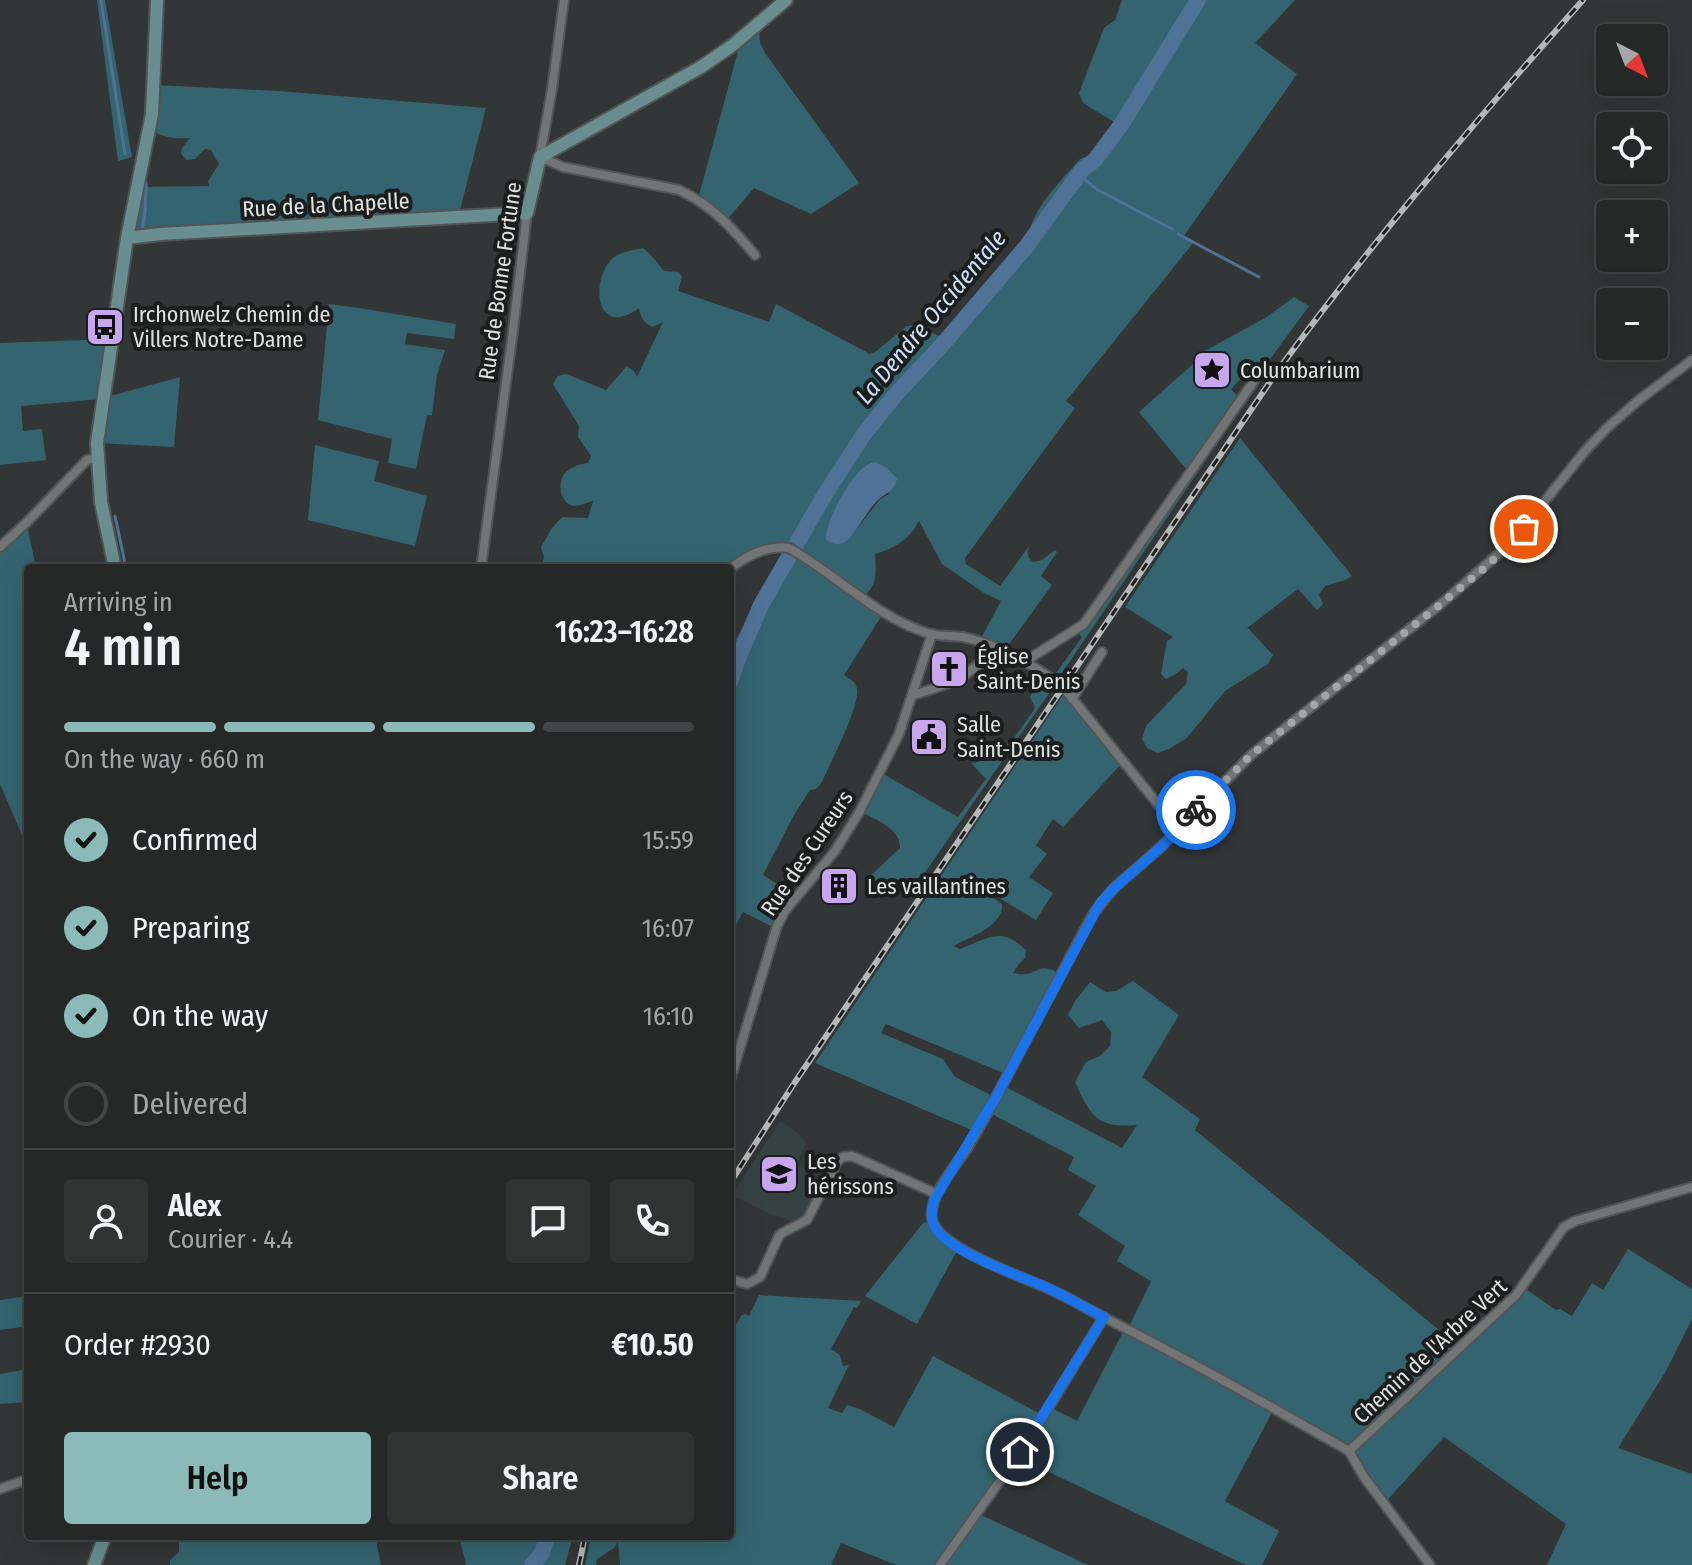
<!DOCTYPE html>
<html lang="en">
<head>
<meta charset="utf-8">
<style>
  body { margin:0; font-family:"Fira Sans Condensed",sans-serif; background:#323434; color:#f1f3f6; height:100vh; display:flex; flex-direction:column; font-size:30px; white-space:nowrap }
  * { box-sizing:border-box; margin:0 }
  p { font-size:26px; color:#a4a6a8 }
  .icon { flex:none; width:44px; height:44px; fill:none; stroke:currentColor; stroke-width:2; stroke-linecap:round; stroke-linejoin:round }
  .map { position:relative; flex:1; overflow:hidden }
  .side { position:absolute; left:24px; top:564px; width:710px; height:976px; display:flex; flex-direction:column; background:#262828; border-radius:8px; box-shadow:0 8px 32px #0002,0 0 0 2px #424445 }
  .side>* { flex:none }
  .needle { width:52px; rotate:138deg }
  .controls { position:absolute; left:1596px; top:24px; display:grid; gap:16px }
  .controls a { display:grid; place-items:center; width:72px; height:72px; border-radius:8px; background:#262828; box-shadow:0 8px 32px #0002,0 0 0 2px #424445; font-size:40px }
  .pin { position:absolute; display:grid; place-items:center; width:68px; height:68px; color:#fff; margin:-34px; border:4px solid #fff; border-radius:50%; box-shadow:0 2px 8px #0007 }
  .courier { position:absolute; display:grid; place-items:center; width:80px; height:80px; margin:-40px; border:6px solid #1a73e8; border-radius:50%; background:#fff; color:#222; box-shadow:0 2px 10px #0007 }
  .summary em { font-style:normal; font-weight:600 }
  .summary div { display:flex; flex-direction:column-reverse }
  .summary { display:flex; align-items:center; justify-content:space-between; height:136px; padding:0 40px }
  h1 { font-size:52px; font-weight:600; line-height:60px }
  .bar { display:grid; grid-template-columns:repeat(4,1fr); gap:12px 8px; align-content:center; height:96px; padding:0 40px }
  .bar i { height:10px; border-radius:6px; background:#424445 }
  .bar .current { background:#8bbbb9 }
  .bar p { grid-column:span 4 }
  .line { display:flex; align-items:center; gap:20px; padding:0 40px; border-top:2px solid #424445 }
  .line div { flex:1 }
  .round { display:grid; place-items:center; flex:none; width:84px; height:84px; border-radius:8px; background:#323434 }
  ol { padding:0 40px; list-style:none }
  li { display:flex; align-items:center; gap:24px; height:88px }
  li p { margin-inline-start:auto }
  li .icon { padding:8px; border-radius:50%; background:#8bbbb9; color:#111; stroke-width:4 }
  li:last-child { color:#a4a6a8 }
  li i { width:44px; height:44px; border:4px solid #424445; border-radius:50% }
  .action { display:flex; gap:16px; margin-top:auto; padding:16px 40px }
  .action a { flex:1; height:92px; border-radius:8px; background:#8bbbb9; color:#111; font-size:32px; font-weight:600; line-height:92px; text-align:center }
  .action a+a { background:#323434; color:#f1f3f6 }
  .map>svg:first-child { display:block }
</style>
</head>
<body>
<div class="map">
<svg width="1692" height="1565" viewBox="0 0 1692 1565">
  <rect width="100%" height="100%" fill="#333636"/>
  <path fill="#364143" d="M 780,1121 L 797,1132 L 806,1143 L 796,1165 L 812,1172 L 812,1175 L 826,1183 L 800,1225 L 783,1217 L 772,1215 L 732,1195 Z"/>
  <path fill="#33646f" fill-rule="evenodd" d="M 97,0 L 105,0 L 132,157 L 118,161 Z
    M 1122,0 L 1295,0 L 1255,43 L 1297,74 L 1184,236 L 1194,242 L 1066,401 L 1075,408 L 965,558 L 966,564 L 1000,586 L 1029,546 C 1027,553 1027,557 1033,562 L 1042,560 L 1055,550 L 1057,552 L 1041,576 L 1052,585 L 1004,651 L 979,642 L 1001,601 L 984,593 L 942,564 L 919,521 C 911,538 894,549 875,554 C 876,571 878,587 862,597 L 884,612 L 844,675 C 850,679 856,682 857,689 C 860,707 830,763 822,782 L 816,789 L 810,790 L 794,815 L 763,875 L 797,896 L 777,929 L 743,912 L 730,936 L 730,645 C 743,635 738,626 755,619 L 761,605 L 794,551 L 780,544 L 730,568 L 541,568 L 544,557 L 541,547 L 552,528 L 562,517 L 588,518 L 593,501 C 588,502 581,506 575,506 C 560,505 557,484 564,474 C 570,467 580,464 588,463 L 591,456 L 578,437 L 579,426 L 553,384 L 558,376 L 566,374 L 606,390 L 627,366 L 634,371 L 637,377 L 663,322 L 652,327 C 643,322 641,318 639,308 C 596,340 589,280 613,258 C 620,252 634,250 643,248 C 652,255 657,263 664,271 L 679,272 L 682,277 L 678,291 L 769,322 L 776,304 L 870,354 L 875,352 L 907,326 L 917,325 L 947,340 L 1026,247 C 1030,209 1056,187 1080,159 L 1088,156 L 1114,122 L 1083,103 L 1079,93 L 1104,28 L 1115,20 ZM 876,462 L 889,494 L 880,499 L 850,538 L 863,468 L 869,463 Z
    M 759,23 L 760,43 L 765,53 L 859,183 L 811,214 L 754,188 L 726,221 L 698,199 L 738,51 L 733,45 Z
    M 154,85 L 279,91 L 486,108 L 458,218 L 127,238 L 137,187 L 209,186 L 208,181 L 219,164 L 211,150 L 205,149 L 195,159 L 187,160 L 181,154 L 182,148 L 190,138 C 176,139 165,138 153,131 Z
    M 1294,297 L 1309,306 L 1257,377 L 1245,374 L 1231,389 L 1238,397 L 1186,469 L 1139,412 L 1202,356 L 1201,353 L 1265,318 Z
    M 329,304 L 365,309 L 456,324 L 454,339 L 407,333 L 405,344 L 445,350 L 437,375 L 432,415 L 427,415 L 416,469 L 388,463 L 392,439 L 318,420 Z
    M 111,339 L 103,398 L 180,377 L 174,447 L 97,443 L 102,399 L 21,406 L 23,431 L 42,429 L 46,460 L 0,465 L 0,343 Z
    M 1215,437 L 1208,457 L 1058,679 L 1054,676 L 1082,637 L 1077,632 Z
    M 1240,438 L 1352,576 L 1345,580 L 1325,586 L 1319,595 L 1323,604 L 1317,610 L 1298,589 L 1247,628 L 1249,629 L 1273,655 L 1268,664 L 1225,691 L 1187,738 L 1169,749 L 1158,753 L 1147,748 L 1142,739 L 1146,726 L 1186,684 L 1188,672 L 1183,668 L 1176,674 L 1166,679 L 1161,674 L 1167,641 L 1173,637 L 1125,607 Z
    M 315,445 L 379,461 L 374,481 L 427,496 L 415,546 L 308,520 Z
    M 27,525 L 36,568 L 28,568 L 28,849 L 0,784 L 0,549 Z
    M 1043,673 L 1054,686 L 924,874 L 884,898 L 873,897 L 865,889 L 866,880 L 900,848 C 901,828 875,820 860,811 L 880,772 L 958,817 L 986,779 L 971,763 C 1002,759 1018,733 1035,708 L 1030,697 Z
    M 1063,695 L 1072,699 L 1123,762 L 1063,827 L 1053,819 L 1036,845 L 1047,854 L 1029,877 L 1053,893 L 1036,920 L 958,873 L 1002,904 C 1004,926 970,937 954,946 L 960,949 C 990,938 1000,926 1026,950 L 1025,958 L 1019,964 L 1013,973 C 1017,974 1021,975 1025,974 C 1040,972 1038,964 1055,971 L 1058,979 L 1008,1075 L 886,1024 L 881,1033 L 943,1059 L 955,1077 L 995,1097 L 1002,1085 L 1122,1148 L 1137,1125 C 1097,1128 1091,1117 1075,1082 L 1086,1062 L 1100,1056 L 1110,1046 L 1111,1032 L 1102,1020 L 1079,1028 L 1068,1015 L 1075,1001 L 1090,982 L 1106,992 L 1116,991 L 1133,981 L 1179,1015 L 1142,1077 L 1200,1119 L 1195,1130 L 1461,1348 L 1523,1287 L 1556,1310 L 1560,1309 L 1572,1316 L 1592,1283 L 1603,1290 L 1628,1249 L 1692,1289 L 1692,1319 L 1666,1371 L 1618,1448 L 1692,1474 L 1692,1565 L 1547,1565 L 1566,1524 L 1444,1437 L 1384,1504 L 1349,1451 L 1274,1409 L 1225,1501 L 1279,1531 L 1262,1565 L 1246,1565 L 1036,1466 L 1020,1452 L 977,1513 L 1088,1565 L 896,1565 L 841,1543 L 831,1565 L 620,1565 L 618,1542 L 614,1548 L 597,1559 L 596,1565 L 585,1565 L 591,1536 L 730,1536 L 730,1334 L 742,1315 L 746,1314 L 749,1316 L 759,1295 L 861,1301 L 857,1308 L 854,1307 L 831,1349 L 840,1355 L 843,1366 L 849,1365 L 828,1408 L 842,1413 L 847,1405 L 860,1409 L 894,1427 L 933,1356 L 1044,1416 L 1050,1407 L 1077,1421 L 1122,1334 L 1125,1328 L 1128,1329 L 1151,1281 L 1117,1261 L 1125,1246 L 1078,1215 L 1096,1186 L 1068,1170 L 1074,1157 L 988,1112 L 976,1132 L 815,1063 Z
    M 932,1221 L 959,1247 L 917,1324 L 865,1296 L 923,1223 Z
    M 28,1296 L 28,1326 L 0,1330 L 0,1300 Z
    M 28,1369 L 28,1402 L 0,1404 L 0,1374 Z
    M 179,1536 L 375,1536 L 381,1565 L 170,1565 L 170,1560 L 179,1552 Z
    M 459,1536 L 573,1536 L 565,1565 L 466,1565 Z"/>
  <path fill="#507296" d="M 876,462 L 887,468 L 897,479 C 894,491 888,492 879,499 C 869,508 859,527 850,538 C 841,546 836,546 826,540 C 824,523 850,478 864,467 C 869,463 869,463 876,462 Z"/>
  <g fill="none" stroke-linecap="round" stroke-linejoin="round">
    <path stroke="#507296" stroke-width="3" d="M 101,0 L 125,154
      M 1079,175 L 1098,190 L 1172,229
      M 142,231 L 145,212 L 146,182
      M 1178,234 L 1259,277
      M 115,516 L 126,568"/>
    <path stroke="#507296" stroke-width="16" d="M 730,682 L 737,661 L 761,605 L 824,496 L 864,434 L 896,394 L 942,345 L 1026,247 L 1082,170 L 1095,160 L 1121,125 L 1198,0
      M 532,1565 L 542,1553 L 547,1536"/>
    <g stroke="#525455" stroke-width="12">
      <path id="street" d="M 564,0 L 552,89 L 540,157 L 563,167 L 679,190 C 712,205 732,228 755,255
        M 0,547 L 27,522 L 87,460 L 97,458
        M 481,568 L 513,331 L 527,213
        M 730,569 C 747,555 767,545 789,548 C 830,571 867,607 909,626 C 916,629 925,633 932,634 C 943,637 953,635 963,637 C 997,644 1036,666 1063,687 L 1178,829
        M 1024,662 L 1084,624 L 1254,381
        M 913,695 C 942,686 977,677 991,646
        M 1072,699 L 1102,652
        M 730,1081 L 777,926 L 785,911 L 835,851 L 860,811 L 899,734 L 932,634
        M 730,1279 L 747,1284 L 760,1277 L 779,1236 L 782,1233 L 807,1220 L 837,1162 L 843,1157 L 852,1156 L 937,1194
        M 1349,1451 L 1516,1295 L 1564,1227 L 1575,1221 L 1692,1187
        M 0,1489 L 28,1479
        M 940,1565 L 1026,1444 L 1104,1317
        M 1430,1565 L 1364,1477 L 1349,1451 C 1268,1405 1187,1359 1103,1317 C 1085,1308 1068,1297 1049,1289 C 1024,1277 937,1248 932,1219 C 928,1197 954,1168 966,1150 C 984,1121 1000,1090 1016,1059 C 1042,1011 1067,963 1093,914 L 1114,888 L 1161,847 L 1251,755 L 1442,603 L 1512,542 L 1585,451 L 1608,427 L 1640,399 L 1692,360"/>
    </g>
    <g stroke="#525455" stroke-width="16">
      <path id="secondary" d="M 127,238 L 160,234 L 527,213 L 540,157 L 701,67 L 733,45 L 786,0
        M 115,568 L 101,502 L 97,443 L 127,238 L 152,114 L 157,0
        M 94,1565 L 105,1536"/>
    </g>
    <use href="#street" stroke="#727576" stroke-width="8"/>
    <use href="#secondary" stroke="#688e8f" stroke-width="12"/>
    <g stroke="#b4b7b7" stroke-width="6">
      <path id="rail" d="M 730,1183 L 795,1082 L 1276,373 C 1372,241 1475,122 1583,0
        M 579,1565 L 585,1536"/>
    </g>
    <use href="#rail" stroke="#1c1d1d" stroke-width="3" stroke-dasharray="9" stroke-linecap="butt"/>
  </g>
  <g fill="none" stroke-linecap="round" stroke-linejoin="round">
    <path stroke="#a4a6a6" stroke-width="8" stroke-dasharray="0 14.4" d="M 1196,810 L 1251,755 L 1442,603 L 1487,566 L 1524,529"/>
    <path stroke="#1a73e8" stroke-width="10" d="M 1020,1452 L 1104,1317 C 1086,1308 1067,1297 1048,1288 C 1021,1276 947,1252 934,1225 C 930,1217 932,1208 934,1200 L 996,1097 L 1100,903 L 1114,888 L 1161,847 L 1196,810"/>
  </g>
  <defs>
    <g id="bus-square" transform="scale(2)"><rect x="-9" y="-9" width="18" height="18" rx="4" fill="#c7a6ef" stroke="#1c1d1d"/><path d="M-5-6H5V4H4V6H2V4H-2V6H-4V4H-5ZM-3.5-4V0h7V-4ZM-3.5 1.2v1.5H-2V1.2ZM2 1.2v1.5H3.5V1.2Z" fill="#111"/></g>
    <g id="sight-square" transform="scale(2)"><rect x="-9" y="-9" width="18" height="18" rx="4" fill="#c7a6ef" stroke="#1c1d1d"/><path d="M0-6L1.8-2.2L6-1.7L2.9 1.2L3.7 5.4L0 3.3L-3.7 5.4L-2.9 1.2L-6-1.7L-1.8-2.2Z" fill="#111"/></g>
    <g id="church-square" transform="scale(2)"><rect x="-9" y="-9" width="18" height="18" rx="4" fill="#c7a6ef" stroke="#1c1d1d"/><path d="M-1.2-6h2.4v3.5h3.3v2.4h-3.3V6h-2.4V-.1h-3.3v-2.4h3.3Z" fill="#111"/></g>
    <g id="civic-square" transform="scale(2)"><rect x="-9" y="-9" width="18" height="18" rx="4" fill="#c7a6ef" stroke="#1c1d1d"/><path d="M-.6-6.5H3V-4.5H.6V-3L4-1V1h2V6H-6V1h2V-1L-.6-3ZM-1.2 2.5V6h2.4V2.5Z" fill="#111"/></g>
    <g id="building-square" transform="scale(2)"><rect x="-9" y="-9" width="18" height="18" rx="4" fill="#c7a6ef" stroke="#1c1d1d"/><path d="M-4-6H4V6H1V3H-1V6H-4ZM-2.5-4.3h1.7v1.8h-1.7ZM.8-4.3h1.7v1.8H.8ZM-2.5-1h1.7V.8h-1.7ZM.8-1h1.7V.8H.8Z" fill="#111"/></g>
    <g id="school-square" transform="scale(2)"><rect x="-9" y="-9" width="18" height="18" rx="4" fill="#c7a6ef" stroke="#1c1d1d"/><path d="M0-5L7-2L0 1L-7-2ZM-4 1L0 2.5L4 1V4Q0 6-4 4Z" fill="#111"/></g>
  </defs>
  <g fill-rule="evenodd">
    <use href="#bus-square" x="105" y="327"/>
    <use href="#sight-square" x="1212" y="370"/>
    <use href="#church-square" x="949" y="669"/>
    <use href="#civic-square" x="929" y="737"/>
    <use href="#building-square" x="839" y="886"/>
    <use href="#school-square" x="779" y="1174"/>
  </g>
  <g text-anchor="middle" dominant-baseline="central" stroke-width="8" stroke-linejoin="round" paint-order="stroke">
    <g font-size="22" fill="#e1e3e3" stroke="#1c1d1d">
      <text transform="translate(326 205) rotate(-3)">Rue de la Chapelle</text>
      <text transform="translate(500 281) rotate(-82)">Rue de Bonne Fortune</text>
      <text transform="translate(807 853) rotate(-56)">Rue des Cureurs</text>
      <text transform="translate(1430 1351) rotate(-43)">Chemin de l'Arbre Vert</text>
    </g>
    <g font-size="22" fill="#e1e3e3" stroke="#1c1d1d" text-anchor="start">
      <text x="133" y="314">Irchonwelz Chemin de<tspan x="133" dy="25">Villers Notre-Dame</tspan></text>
      <text x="1240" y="370">Columbarium</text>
      <text x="977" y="656">Église<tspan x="977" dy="25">Saint-Denis</tspan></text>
      <text x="957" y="724">Salle<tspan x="957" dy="25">Saint-Denis</tspan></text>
      <text x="867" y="886">Les vaillantines</text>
      <text x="807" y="1161">Les<tspan x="807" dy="25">hérissons</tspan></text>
    </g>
    <g font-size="24" font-style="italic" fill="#cee3fb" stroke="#1c1d1d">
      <text transform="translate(931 317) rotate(-50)">La Dendre Occidentale</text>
    </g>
  </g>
</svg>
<div class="controls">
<a><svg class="needle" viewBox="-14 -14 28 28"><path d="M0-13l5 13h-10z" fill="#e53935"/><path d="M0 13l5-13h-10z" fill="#a4a6a8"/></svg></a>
<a><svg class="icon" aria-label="locate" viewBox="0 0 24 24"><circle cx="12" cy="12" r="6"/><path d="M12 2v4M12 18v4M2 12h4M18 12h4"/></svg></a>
<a>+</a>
<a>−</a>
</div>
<div class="pin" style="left:1524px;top:529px;background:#ea580c"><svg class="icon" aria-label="bag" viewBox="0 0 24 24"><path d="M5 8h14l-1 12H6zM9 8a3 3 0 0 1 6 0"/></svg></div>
<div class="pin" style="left:1020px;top:1452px;background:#1f2937"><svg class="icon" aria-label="home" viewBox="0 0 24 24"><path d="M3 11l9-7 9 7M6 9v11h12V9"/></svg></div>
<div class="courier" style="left:1196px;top:810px"><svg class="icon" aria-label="bike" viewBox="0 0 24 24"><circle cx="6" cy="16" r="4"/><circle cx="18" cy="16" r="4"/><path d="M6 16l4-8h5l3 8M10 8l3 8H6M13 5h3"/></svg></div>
<section class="side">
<div class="summary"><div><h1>4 min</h1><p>Arriving in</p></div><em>16:23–16:28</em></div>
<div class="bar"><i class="current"></i><i class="current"></i><i class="current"></i><i></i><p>On the way · 660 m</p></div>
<ol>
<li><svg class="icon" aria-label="check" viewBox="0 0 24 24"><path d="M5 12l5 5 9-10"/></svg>Confirmed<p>15:59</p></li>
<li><svg class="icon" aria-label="check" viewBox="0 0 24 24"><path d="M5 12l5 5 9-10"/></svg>Preparing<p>16:07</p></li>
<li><svg class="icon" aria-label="check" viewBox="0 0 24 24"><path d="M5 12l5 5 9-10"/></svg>On the way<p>16:10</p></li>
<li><i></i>Delivered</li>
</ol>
<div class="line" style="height:144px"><a class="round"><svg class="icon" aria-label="person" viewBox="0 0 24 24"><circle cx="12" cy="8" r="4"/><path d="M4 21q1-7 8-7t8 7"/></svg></a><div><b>Alex</b><p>Courier · 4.4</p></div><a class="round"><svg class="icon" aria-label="chat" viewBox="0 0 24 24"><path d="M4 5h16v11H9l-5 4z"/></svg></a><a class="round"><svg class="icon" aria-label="phone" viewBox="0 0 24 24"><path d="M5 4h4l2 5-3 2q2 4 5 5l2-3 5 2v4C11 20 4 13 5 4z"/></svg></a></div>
<div class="line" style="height:104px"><div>Order #2930</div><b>€10.50</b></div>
<div class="action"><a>Help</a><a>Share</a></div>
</section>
</div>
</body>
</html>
